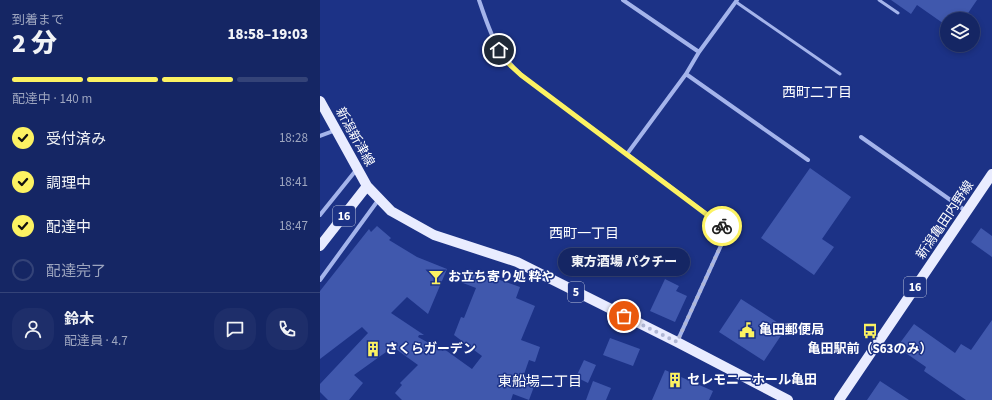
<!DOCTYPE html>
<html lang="ja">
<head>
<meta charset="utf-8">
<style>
  body { margin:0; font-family:"Source Sans 3","Noto Sans JP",sans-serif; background:#1e2e6a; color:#f1f3f6; height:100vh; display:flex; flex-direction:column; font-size:15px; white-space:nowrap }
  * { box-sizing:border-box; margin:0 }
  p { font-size:13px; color:#9da5bf }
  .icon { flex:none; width:22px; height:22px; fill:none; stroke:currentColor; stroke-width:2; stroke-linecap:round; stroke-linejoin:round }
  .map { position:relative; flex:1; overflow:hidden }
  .drawer { display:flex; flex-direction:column; background:#152664; width:320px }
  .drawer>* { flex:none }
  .controls { position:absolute; left:620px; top:12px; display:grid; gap:8px }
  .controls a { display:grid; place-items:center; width:40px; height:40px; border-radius:50%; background:#152664; box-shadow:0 2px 6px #0003,0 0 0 1px #344378; font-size:20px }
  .pin { position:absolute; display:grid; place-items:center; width:34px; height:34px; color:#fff; margin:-17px; border:2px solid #fff; border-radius:50%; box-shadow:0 1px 4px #0007 }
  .courier { position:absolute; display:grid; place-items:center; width:40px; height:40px; margin:-20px; border:3px solid #fcf262; border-radius:50%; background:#fff; color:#222; box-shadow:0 1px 5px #0007 }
  .bubble { position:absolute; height:28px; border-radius:14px; background:#152664; box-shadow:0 2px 6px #0003,0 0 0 1px #344378; font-size:13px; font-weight:800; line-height:28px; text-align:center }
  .summary em { font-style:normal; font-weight:800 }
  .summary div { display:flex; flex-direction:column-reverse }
  .summary { display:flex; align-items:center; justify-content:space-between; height:68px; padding:0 12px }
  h1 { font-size:26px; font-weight:800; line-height:30px }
  .bar { display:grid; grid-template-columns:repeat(4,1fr); gap:6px 4px; align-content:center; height:48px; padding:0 12px }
  .bar i { height:5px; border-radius:3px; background:#344378 }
  .bar .current { background:#fcf262 }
  .bar p { grid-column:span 4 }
  .line { display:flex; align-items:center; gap:10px; padding:0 12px; border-top:1px solid #344378 }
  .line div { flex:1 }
  .round { display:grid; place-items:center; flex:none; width:42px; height:42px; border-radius:16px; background:#1e2e6a }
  ol { padding:0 12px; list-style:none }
  li { display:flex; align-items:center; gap:12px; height:44px }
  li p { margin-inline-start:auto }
  li .icon { padding:4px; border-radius:50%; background:#fcf262; color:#111; stroke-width:4 }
  li:last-child { color:#9da5bf }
  li i { width:22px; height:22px; border:2px solid #344378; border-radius:50% }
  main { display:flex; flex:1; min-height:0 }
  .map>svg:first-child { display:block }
</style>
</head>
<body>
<main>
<section class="drawer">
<div class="summary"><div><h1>2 分</h1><p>到着まで</p></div><em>18:58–19:03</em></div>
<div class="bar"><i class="current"></i><i class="current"></i><i class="current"></i><i></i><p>配達中 · 140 m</p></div>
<ol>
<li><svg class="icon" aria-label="check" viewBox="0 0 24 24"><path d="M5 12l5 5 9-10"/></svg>受付済み<p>18:28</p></li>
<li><svg class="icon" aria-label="check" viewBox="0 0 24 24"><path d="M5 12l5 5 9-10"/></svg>調理中<p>18:41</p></li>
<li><svg class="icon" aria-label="check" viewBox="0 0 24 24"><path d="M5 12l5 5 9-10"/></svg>配達中<p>18:47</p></li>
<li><i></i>配達完了</li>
</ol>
<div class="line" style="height:72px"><a class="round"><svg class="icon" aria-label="person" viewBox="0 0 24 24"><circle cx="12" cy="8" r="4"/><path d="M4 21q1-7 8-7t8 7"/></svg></a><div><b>鈴木</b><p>配達員 · 4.7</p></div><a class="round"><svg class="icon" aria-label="chat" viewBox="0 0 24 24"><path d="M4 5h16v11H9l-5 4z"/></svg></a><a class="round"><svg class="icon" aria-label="phone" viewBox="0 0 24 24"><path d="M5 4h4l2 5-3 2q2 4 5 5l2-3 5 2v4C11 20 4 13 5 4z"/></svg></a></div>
</section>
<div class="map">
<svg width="672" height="400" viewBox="0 0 672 400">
  <rect width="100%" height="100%" fill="#1c3286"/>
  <path fill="#4058ad" d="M 571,0 L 657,0 L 644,19 L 627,19 L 627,26 L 597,5 L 591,14 Z
    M 490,168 L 531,197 L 502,239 L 514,247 L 494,275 L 441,238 Z
    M 57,226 L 71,238 L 69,240 L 97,257 L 127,269 L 108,314 L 87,297 L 71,313 L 104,335 L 99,335 L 98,337 L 123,351 L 124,349 L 152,369 L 162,356 L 134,335 L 141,317 L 144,318 L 156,288 L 143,283 L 148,269 L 200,287 L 196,298 L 215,306 L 201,340 L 220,347 L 215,362 L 209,360 L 202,380 L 215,384 L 209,400 L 193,394 L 191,400 L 82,400 L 75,393 L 82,385 L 80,383 L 98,365 L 73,347 L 34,375 L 43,383 L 29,400 L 8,400 L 0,392 L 0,384 L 48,333 L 42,327 L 0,359 L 0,291 L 49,229 L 51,232 Z
    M 661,228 L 672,236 L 672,257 L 651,242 Z
    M 345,279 L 359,286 L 356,291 L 367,296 L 355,322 L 330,311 Z
    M 421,299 L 466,328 L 444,361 L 399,332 Z
    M 672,320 L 672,400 L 646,400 L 604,371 L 606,367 L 577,347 L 594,324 L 635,353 L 641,344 L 651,350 Z
    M 290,338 L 320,349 L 313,366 L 283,355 Z
    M 264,360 L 276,365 L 268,383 L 256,377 Z
    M 345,370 L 393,391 L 389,400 L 332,400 Z
    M 273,381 L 291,388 L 286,400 L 266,400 Z
    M 560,381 L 589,400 L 547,400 Z"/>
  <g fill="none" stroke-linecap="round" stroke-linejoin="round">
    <path stroke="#a4b4eb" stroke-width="3" d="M 559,0 L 578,13
      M 416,2 L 520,74"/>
    <path stroke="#a4b4eb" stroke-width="4" d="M 159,0 C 170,32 175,50 201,75 L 408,230 L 357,342
      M 303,0 L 379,52
      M 366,74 L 488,160
      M 0,136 L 16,130
      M 541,137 L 646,211
      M 307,154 L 366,74 L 379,52 L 417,0
      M 0,215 L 37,169
      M 0,280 L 59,199"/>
    <path stroke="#e9ecff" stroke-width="10" d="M 0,101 L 47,186 L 71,211 L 114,235 L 197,262 L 357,342 L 468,400
      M 0,246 L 47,186
      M 519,400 L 672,174"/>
  </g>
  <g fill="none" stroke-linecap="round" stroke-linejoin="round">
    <path stroke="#b0b7d5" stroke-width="4" stroke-dasharray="0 7.2" d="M 304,316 L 357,342 L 408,230 L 402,226"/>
    <path stroke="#fcf262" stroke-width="5" d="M 179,50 L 188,63 L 201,75 L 402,226"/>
  </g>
  <defs>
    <g id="bar-bare" transform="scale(1.2)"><path d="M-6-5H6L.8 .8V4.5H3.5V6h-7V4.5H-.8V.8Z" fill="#fcf262" stroke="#1c3286" stroke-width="2.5" paint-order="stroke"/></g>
    <g id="civic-bare" transform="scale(1.2)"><path d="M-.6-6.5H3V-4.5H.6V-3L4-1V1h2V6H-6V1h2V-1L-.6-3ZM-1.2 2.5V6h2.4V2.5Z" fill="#fcf262" stroke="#1c3286" stroke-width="2.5" paint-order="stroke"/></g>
    <g id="bus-bare" transform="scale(1.2)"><path d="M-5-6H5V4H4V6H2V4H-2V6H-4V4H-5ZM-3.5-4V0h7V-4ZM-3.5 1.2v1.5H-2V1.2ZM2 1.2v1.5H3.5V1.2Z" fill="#fcf262" stroke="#1c3286" stroke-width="2.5" paint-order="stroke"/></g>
    <g id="building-bare" transform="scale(1.2)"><path d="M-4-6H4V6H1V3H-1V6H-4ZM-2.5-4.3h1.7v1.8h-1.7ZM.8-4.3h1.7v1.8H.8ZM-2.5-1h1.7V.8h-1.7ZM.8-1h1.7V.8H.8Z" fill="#fcf262" stroke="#1c3286" stroke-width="2.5" paint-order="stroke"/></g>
  </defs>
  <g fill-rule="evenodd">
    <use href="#bar-bare" x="116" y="277"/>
    <use href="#civic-bare" x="427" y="330"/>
    <use href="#bus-bare" x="550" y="331"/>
    <use href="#building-bare" x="53" y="349"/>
    <use href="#building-bare" x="355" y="380"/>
  </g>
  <g text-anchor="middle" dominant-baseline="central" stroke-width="3" stroke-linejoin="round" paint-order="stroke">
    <g fill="#1c3286" stroke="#bbc2db" stroke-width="1">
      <rect x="13" y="206" width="22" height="20" rx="3"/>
      <rect x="584" y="277" width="22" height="20" rx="3"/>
      <rect x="248" y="282" width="16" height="20" rx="3"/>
    </g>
    <g font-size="12" font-weight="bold" fill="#fff">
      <text x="24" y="216">16</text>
      <text x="595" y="287">16</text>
      <text x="256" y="292">5</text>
    </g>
    <g font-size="13" fill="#fff" stroke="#1c3286">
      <text transform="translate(35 137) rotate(61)">新潟新津線</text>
      <text transform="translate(625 220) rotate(-56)">新潟亀田内野線</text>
    </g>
    <g font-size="13" font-weight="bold" fill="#fff" stroke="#1c3286" text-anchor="start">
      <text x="128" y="277">お立ち寄り処 粋や</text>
      <text x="439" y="330">亀田郵便局</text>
      <text x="65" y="349">さくらガーデン</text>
      <text x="550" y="349" text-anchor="middle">亀田駅前（S63のみ）</text>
      <text x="367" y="380">セレモニーホール亀田</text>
    </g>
    <g font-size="14" fill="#fff" stroke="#1c3286">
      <text x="497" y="93">西町二丁目</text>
      <text x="264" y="234">西町一丁目</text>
      <text x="220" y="382">東船場二丁目</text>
    </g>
  </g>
</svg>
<div class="controls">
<a><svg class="icon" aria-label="layers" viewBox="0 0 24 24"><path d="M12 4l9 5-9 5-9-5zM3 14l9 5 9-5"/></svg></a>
</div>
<div class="pin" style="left:304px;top:316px;background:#ea580c"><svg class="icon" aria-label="bag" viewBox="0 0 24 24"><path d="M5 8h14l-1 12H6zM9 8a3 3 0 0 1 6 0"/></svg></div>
<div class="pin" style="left:179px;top:50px;background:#1f2937"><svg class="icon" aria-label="home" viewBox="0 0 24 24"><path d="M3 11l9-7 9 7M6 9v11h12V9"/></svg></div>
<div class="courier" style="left:402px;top:226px"><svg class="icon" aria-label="bike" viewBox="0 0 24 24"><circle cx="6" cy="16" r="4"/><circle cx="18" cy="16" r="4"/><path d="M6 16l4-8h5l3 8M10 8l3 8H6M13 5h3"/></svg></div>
<div class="bubble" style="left:238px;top:248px;width:132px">東方酒場 パクチー</div>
</div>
</main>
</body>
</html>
